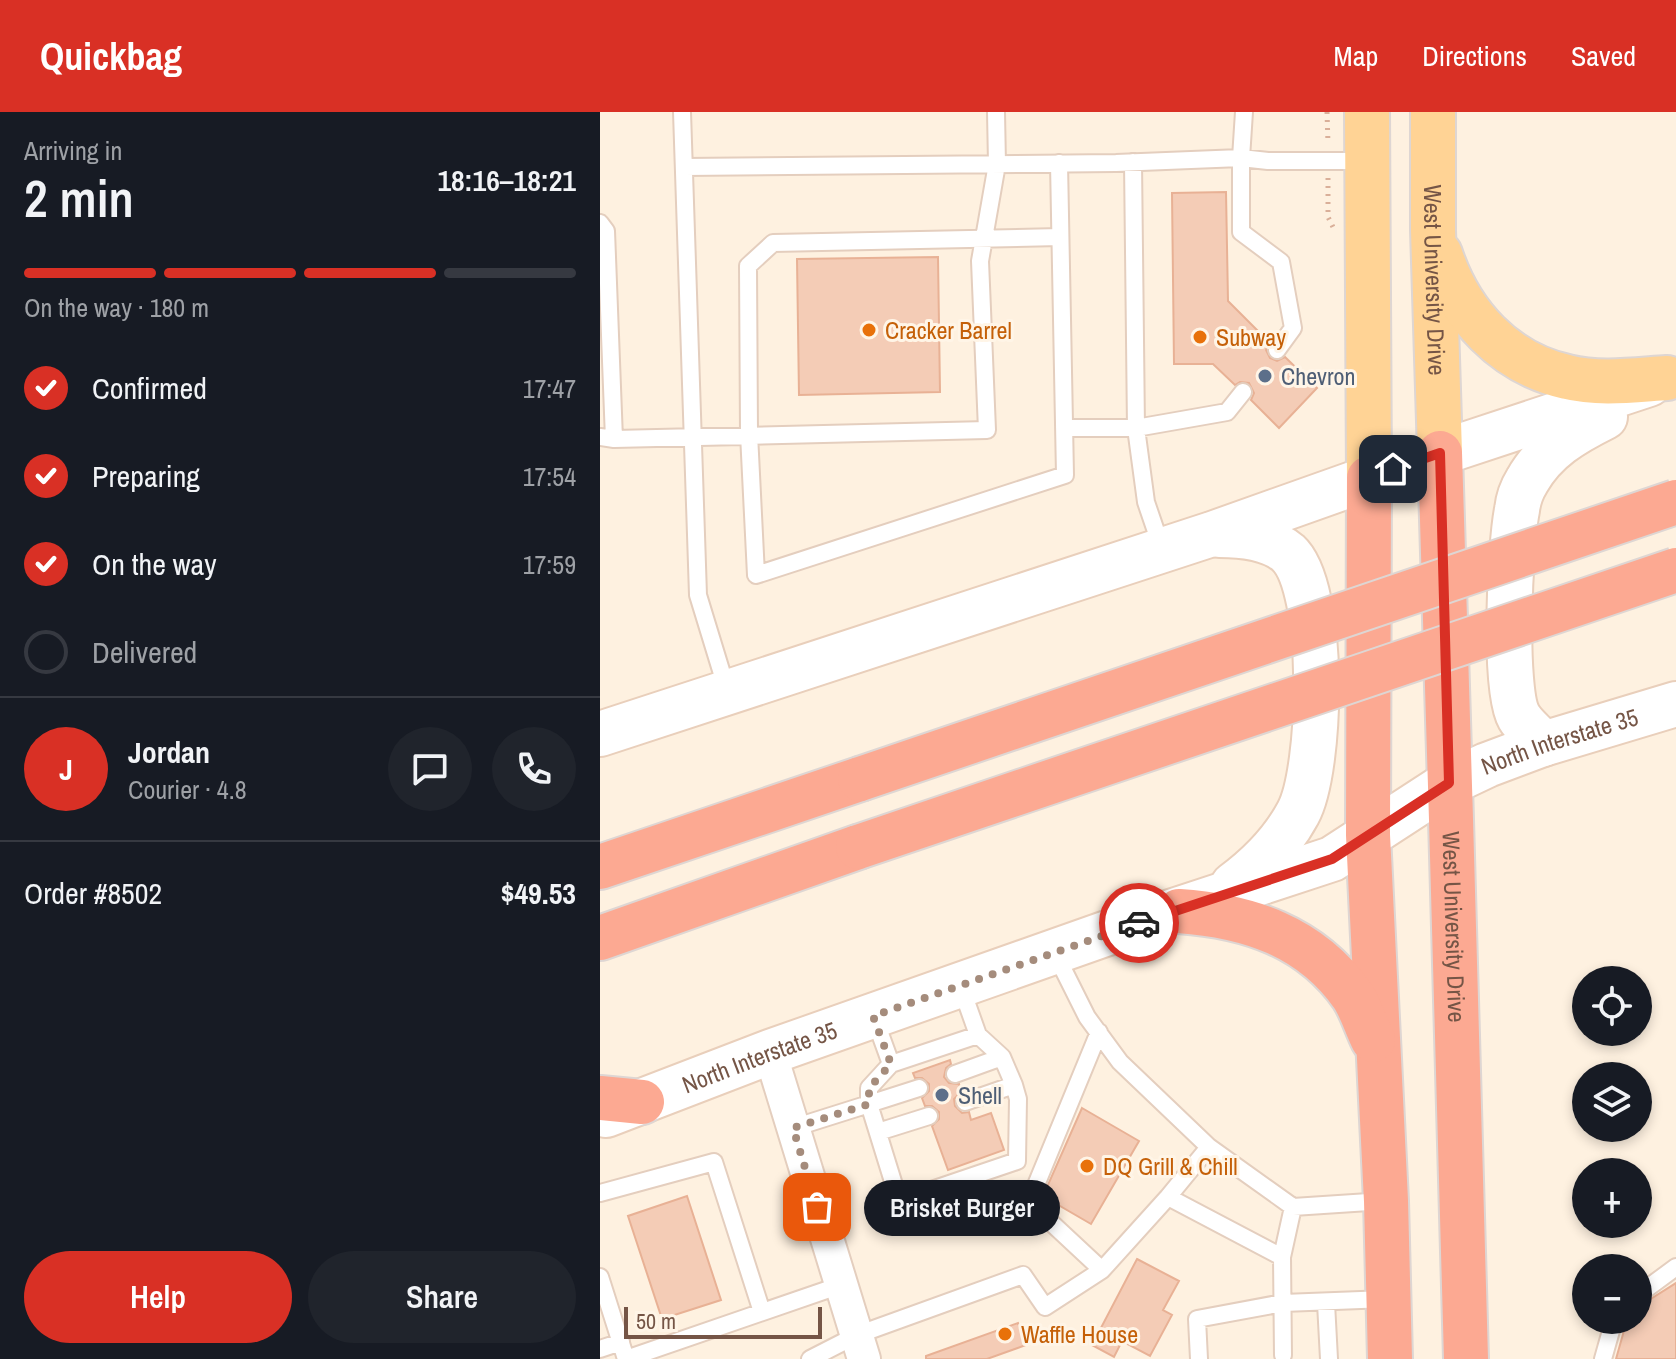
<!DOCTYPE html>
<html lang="en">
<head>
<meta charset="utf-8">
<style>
  body { margin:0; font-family:"Archivo Narrow",sans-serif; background:#20242c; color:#f1f3f6; height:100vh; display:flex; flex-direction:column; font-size:30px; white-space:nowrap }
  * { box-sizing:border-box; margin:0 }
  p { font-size:26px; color:#9ea1a6 }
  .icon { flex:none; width:44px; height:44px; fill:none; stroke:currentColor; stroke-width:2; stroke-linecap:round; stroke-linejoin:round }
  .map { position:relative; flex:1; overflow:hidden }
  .side { display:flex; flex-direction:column; background:#171b24; width:600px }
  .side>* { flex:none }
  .tools { position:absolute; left:972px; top:854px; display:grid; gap:16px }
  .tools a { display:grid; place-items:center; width:80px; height:80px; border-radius:50%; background:#171b24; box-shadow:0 4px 12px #0003; font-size:40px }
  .scale { position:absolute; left:24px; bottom:20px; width:198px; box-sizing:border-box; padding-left:8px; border:4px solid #755546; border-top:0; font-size:22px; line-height:28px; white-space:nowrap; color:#755546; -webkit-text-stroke:6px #fff5e7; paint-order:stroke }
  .pin { position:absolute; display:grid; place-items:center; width:68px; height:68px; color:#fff; margin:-34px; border-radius:16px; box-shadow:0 4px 12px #0006 }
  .courier { position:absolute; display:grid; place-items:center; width:80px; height:80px; margin:-40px; border:6px solid #d93025; border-radius:50%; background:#fff; color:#222; box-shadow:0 2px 10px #0007 }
  .bubble { position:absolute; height:56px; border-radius:28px; background:#171b24; box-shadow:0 4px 12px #0003; font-size:26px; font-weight:600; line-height:56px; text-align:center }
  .summary em { font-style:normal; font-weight:600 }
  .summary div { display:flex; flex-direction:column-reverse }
  .summary { display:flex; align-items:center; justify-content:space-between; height:136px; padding:0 24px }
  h1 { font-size:52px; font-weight:600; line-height:60px }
  .bar { display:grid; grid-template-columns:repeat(4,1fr); gap:12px 8px; align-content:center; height:96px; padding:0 24px }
  .bar i { height:10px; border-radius:6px; background:#363941 }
  .bar .on { background:#d93025 }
  .bar p { grid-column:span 4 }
  .line { display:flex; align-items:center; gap:20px; padding:0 24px; border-top:2px solid #363941 }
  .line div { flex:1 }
  .round { display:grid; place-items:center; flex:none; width:84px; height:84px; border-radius:42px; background:#20242c }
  ol { padding:0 24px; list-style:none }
  li { display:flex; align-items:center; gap:24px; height:88px }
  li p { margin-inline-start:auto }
  li .icon { padding:8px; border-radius:50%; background:#d93025; color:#fff; stroke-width:4 }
  li:last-child { color:#9ea1a6 }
  li i { width:44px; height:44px; border:4px solid #363941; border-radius:50% }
  .action { display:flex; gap:16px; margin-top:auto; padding:16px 24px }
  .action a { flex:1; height:92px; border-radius:48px; background:#d93025; color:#fff; font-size:32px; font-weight:600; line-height:92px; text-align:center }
  .action a+a { background:#20242c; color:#f1f3f6 }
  header { display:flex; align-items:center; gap:48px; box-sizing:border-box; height:112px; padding:0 40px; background:#d93025; color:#fff }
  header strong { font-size:38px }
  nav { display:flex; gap:44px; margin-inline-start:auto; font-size:28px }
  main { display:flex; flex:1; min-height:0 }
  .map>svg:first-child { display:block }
</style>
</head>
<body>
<header>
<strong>Quickbag</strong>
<nav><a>Map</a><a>Directions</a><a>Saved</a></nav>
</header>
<main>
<section class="side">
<div class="summary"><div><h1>2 min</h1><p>Arriving in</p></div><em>18:16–18:21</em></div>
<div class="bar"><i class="on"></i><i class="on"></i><i class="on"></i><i></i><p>On the way · 180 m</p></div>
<ol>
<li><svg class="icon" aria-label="check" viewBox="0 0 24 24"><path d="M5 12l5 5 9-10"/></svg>Confirmed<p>17:47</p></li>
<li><svg class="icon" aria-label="check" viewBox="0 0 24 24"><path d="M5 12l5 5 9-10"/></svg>Preparing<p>17:54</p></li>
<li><svg class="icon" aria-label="check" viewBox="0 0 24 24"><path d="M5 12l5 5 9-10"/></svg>On the way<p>17:59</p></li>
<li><i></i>Delivered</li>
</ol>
<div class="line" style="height:144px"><b class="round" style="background:#d93025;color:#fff">J</b><div><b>Jordan</b><p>Courier · 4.8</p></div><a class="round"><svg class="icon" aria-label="chat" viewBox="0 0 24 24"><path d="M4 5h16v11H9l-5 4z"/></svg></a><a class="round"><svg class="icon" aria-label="phone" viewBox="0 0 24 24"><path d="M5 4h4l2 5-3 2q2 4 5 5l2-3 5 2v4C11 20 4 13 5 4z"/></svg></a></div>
<div class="line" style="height:104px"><div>Order #8502</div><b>$49.53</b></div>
<div class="action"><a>Help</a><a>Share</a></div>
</section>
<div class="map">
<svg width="1076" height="1247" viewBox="0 0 1076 1247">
  <rect width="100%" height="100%" fill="#fef1e0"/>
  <path fill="#f4ccb6" stroke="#e8b195" stroke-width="2" d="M 626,80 L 628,189 L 669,230 L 666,238 L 670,246 L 677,249 L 685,245 L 717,276 L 679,316 L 651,288 L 654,281 L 649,271 L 640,270 L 635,273 L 613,252 L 574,252 L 572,81 Z
    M 338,145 L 340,280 L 199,283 L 197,147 Z
    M 350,948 L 351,952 L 346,956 L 344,965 L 349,971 L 359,972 L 361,980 L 354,987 L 355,994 L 362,1001 L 369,1000 L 371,1008 L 391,1001 L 404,1038 L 348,1058 L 332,1014 L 339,1007 L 339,1000 L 332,994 L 325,994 L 322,986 L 329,979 L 329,972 L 322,966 L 315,966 L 313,961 Z
    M 482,996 L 539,1029 L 491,1112 L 443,1084 Z
    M 87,1084 L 121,1188 L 62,1207 L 28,1104 Z
    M 537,1147 L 579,1169 L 563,1198 L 572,1203 L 550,1244 L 522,1229 L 514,1245 L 492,1233 Z
    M 1076,1171 L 1076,1247 L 1016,1247 L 1027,1208 L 1038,1208 L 1038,1195 Z
    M 418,1211 L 426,1233 L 387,1247 L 326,1247 L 326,1244 Z"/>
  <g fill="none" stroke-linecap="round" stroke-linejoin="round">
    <g stroke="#e4cebe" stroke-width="20">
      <path id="lane" d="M 82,0 L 98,483 L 127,578
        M 644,0 L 641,46 L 641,120 L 681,150 L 693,216 L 677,238
        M 533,50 L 536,316 L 546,390 L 562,437
        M 459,51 L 465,363 L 156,463 L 149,322 L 148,154 L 173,131 L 460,125
        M 84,55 L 516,51 L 641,46 L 668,49 L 766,49
        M 0,111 L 6,119 L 14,327
        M 464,316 L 536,316 L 627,300 L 643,280
        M 0,325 L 14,327 L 387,318 L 380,149 L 397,52 L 396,0
        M 455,841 L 487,905 L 520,950 L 609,1035 L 693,1095 L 784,1089
        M 274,905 L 291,952
        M 499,920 L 429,1090 L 502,1158
        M 355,962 L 402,945
        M 319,976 L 269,992 L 299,1089 L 417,1049 L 418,987 L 414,973 L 402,945 L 378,923 L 361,875
        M 365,990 L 414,973
        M 193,1016 L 269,992 L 269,976 L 291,952 L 378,923
        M 278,1020 L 329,1004
        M 0,1081 L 114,1050 L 162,1200
        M 568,1085 L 682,1145 L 683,1243
        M 682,1145 L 693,1095
        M 0,1165 L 26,1247 L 241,1173
        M 1038,1183 L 1076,1155
        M 726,1191 L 729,1247
        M 0,1237 L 21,1230
        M 210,1247 L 257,1223 L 423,1163 L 445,1195 L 502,1158 L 568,1085 L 609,1035
        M 599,1247 L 597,1207 L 683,1191 L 787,1187
        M 1003,1247 L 1014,1208"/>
    </g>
    <g stroke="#e4cebe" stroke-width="36">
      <path id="street" d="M 170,940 L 264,1247"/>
    </g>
    <g stroke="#e9cfbb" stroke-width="48">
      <g id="secondary">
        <path d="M 619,423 C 642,423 669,425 688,441 C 726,476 722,657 698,701 C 682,731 660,753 633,773"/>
        <path d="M 0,622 L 612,422 L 840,341 L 1049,272"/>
        <path d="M 943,632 C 936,623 924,614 919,605 C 903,578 910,432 917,398 C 918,389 922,377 927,369 C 945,337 973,321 1005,305"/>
        <path id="s1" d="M 6,1003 L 170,940 L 516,818 L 732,747 L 849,671 L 887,653 L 943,632 L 1076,592"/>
      </g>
    </g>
    <g stroke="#ded6d3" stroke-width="48">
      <g id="primary">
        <path d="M 767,0 L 769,366"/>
        <path id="s2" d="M 833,0 L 833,118 L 840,341"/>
        <path d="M 840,142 C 860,203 904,251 967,265 C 999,273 1035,268 1067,266"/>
      </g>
    </g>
    <g stroke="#ded6d3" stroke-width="48">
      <g id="highway">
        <path id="s3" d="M 840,341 C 848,643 860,945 866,1247"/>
        <path d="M 769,366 L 768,723 L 786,1089 L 790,1247"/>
        <path d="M 0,755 L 260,667"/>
        <path d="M 579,799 C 648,804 710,824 752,883 C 761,896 766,914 773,928"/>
        <path d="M 0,826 L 258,735"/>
        <path d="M 0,986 L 42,990"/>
      </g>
    </g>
    <path stroke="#d9af99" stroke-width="5" stroke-dasharray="2 6" stroke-linecap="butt" d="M 727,0 L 728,32
      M 728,66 L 728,105 L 733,115"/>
    <use href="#lane" stroke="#fff" stroke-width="16"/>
    <use href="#street" stroke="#fff" stroke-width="32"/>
    <use href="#secondary" stroke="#fff" stroke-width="44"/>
    <use href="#primary" stroke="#ffd395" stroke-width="44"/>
    <use href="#highway" stroke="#fca992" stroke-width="44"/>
    <g stroke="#ded6d3" stroke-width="48" stroke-linecap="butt">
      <path id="highway-bridge" d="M 260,667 L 1076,390
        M 258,735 L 1076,458"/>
    </g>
    <use href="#highway-bridge" stroke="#fca992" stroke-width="44"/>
  </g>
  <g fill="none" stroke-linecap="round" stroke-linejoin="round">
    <path stroke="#a58c7c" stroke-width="8" stroke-dasharray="0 14.4" d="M 217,1095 L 193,1016 L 269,992 L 269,976 L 291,952 L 273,904 L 539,811"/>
    <path stroke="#d93025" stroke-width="10" d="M 539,811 L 732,747 L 849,671 L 840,341 L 793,357"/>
  </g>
  <g fill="#e8710a" stroke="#fff5e7" stroke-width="3">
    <circle cx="269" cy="218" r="8"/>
    <circle cx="600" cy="225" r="8"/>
    <circle cx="487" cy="1054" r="8"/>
    <circle cx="405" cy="1222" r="8"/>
  </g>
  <g fill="#5c6f8a" stroke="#fff5e7" stroke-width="3">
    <circle cx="665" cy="264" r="8"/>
    <circle cx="342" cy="983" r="8"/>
  </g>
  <g text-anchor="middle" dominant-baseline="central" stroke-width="6" stroke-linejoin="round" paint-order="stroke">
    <g font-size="24" fill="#755546" stroke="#fff5e7">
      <text stroke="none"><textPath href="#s2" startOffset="168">West University Drive</textPath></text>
      <text stroke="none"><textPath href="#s1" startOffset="1028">North Interstate 35</textPath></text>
      <text stroke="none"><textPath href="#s3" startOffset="474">West University Drive</textPath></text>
      <text stroke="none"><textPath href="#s1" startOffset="164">North Interstate 35</textPath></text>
    </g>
    <g font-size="24" fill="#c56008" stroke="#fff5e7" text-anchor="start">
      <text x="285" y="218">Cracker Barrel</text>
      <text x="616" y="225">Subway</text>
      <text x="503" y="1054">DQ Grill &amp; Chill</text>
      <text x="421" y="1222">Waffle House</text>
    </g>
    <g font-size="24" fill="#4e5e75" stroke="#fff5e7" text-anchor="start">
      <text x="681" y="264">Chevron</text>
      <text x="358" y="983">Shell</text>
    </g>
  </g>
</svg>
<div class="tools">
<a><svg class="icon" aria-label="locate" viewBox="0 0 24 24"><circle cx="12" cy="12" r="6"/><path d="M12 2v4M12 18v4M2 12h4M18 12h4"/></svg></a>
<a><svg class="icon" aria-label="layers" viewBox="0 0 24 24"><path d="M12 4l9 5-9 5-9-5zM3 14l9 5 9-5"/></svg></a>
<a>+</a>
<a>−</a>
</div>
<div class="scale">50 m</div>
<div class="pin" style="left:217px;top:1095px;background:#ea580c"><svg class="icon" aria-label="bag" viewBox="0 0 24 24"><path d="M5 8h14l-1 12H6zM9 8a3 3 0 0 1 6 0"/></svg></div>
<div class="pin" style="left:793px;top:357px;background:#1f2937"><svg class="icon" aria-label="home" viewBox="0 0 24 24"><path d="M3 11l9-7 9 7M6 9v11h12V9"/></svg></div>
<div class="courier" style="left:539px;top:811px"><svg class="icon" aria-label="car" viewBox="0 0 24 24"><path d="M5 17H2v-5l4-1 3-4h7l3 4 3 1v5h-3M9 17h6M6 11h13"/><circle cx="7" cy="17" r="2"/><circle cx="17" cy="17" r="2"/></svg></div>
<div class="bubble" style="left:264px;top:1068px;width:196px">Brisket Burger</div>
</div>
</main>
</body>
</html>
